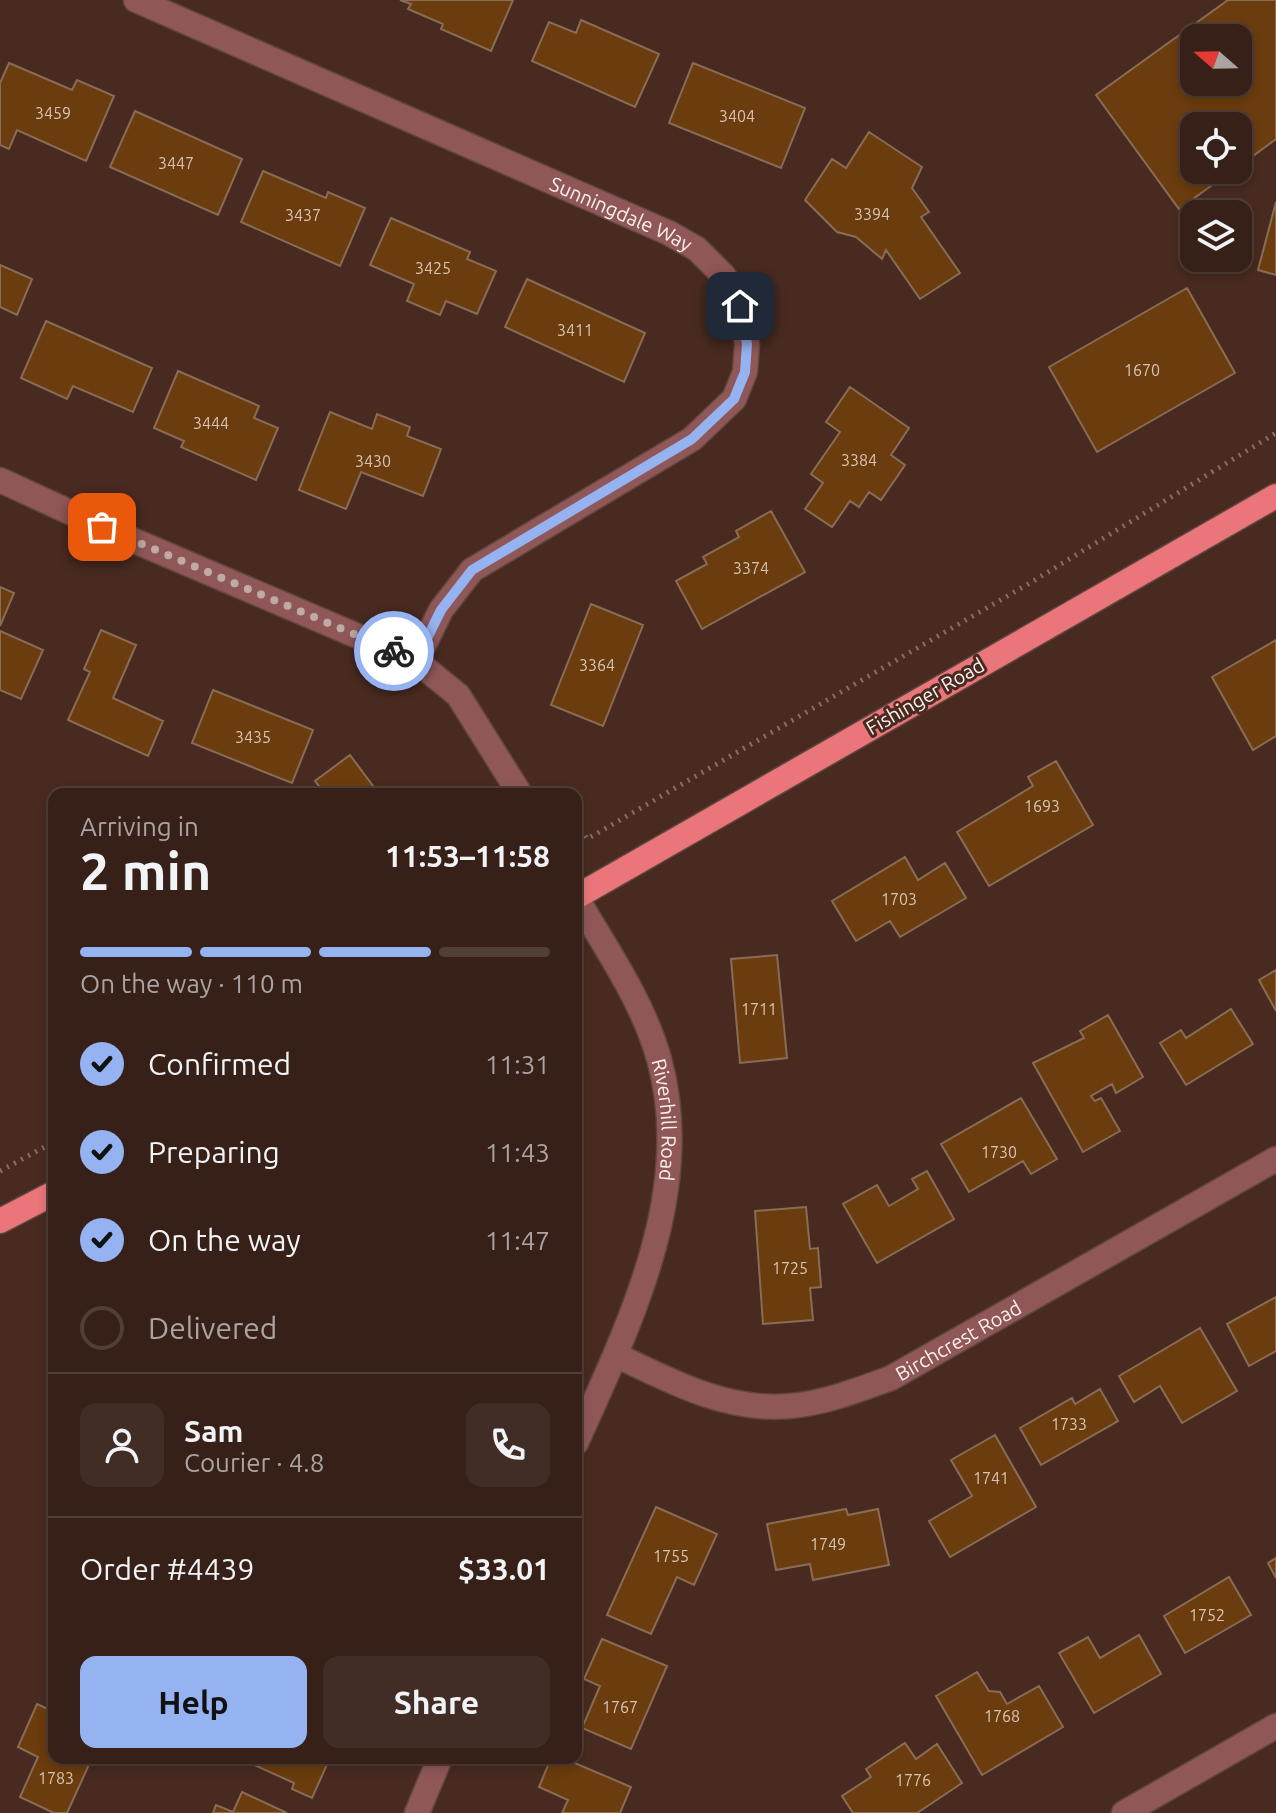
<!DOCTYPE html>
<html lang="en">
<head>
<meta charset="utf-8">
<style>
  body { margin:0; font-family:Ubuntu,sans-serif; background:#412d25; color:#f1f3f6; height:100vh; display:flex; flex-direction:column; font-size:30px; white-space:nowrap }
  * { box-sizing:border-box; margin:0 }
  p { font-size:26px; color:#aaa3a2 }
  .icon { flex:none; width:44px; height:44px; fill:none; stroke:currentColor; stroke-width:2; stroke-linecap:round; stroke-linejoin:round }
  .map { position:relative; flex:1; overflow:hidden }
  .drawer { position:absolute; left:48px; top:788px; width:534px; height:976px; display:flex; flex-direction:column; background:#362018; border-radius:16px; box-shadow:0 4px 12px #0003,0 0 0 2px #503e37 }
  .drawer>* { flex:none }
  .needle { width:52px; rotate:290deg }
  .tools { position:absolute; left:1180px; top:24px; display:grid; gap:16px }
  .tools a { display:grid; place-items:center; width:72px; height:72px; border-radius:16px; background:#362018; box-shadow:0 4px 12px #0003,0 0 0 2px #503e37; font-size:40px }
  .pin { position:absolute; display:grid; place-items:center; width:68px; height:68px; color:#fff; margin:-34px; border-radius:16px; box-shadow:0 4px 12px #0006 }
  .courier { position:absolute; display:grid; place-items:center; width:80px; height:80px; margin:-40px; border:6px solid #95b2f1; border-radius:50%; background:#fff; color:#222; box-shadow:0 2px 10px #0007 }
  .overview em { font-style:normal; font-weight:600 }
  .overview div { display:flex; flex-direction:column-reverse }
  .overview { display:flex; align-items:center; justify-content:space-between; height:136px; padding:0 32px }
  h1 { font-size:52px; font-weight:600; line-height:60px }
  .bar { display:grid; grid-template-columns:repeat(4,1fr); gap:12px 8px; align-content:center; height:96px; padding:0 32px }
  .bar i { height:10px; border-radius:6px; background:#503e37 }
  .bar .active { background:#95b2f1 }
  .bar p { grid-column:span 4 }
  .line { display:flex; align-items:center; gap:20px; padding:0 32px; border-top:2px solid #503e37 }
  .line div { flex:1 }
  .round { display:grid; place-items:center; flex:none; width:84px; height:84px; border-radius:16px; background:#412d25 }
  ol { padding:0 32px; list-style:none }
  li { display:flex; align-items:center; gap:24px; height:88px }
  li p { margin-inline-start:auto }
  li .icon { padding:8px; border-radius:50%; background:#95b2f1; color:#111; stroke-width:4 }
  li:last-child { color:#aaa3a2 }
  li i { width:44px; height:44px; border:4px solid #503e37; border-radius:50% }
  .primary-button { display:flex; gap:16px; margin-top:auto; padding:16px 32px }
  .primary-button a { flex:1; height:92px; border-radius:16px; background:#95b2f1; color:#111; font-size:32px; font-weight:600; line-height:92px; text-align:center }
  .primary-button a+a { background:#412d25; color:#f1f3f6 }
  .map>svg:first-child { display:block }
</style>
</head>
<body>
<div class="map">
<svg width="1276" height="1813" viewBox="0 0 1276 1813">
  <rect width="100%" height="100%" fill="#482a20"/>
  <path fill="#6b3c0d" stroke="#896c56" stroke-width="2" fill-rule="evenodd" d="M 400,0 L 513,0 L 491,51 L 441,29 L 443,24 L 408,9 L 411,4 Z
    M 1228,0 L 1276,0 L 1276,139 L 1238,167 L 1238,126 L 1194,126 L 1194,170 L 1233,170 L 1179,209 L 1096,95 ZM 1194,38 L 1238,38 L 1238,82 L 1194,82 Z
    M 581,20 L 659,54 L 635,107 L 532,61 L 549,22 L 576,33 Z
    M 9,63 L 72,90 L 77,80 L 114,96 L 86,161 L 17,130 L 9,149 L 0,145 L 0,83 Z
    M 693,63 L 805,108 L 781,168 L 669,123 Z
    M 135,111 L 242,159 L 218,215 L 110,167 Z
    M 869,132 L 922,167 L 912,188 L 929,212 L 921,217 L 960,273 L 920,299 L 886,250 L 882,259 L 856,237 L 837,232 L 805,200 L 832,159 L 846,168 Z
    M 263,171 L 326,198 L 328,192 L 365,208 L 340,266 L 241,222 Z
    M 1276,202 L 1276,275 L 1258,270 Z
    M 391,218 L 470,252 L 467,259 L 496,271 L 477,314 L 446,301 L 440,315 L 407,301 L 414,284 L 370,265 Z
    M 0,265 L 32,279 L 17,315 L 0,307 Z
    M 527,279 L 645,333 L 624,382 L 505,327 Z
    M 1187,288 L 1235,373 L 1097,452 L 1049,367 Z
    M 46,321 L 152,368 L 133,412 L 73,386 L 67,399 L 21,378 Z
    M 178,371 L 259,406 L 254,418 L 278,428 L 256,480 L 181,447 L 184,441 L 154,428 Z
    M 850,387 L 909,428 L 891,455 L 905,465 L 881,500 L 869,492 L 859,507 L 850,501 L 832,527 L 805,509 L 823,483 L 811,474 L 840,432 L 826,422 Z
    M 330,412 L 372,429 L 377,414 L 410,427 L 407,436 L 441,449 L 423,496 L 361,472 L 346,509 L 299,490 Z
    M 771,511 L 805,572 L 702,629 L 676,581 L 707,564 L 703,557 L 739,537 L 736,531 Z
    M 0,587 L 14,593 L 0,626 Z
    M 591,604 L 643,625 L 603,726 L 551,705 Z
    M 101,630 L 136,645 L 113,698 L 163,721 L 148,756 L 68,720 L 90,672 L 84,669 Z
    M 0,631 L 43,650 L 21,699 L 0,690 Z
    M 1276,640 L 1276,736 L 1253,750 L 1212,677 Z
    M 213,690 L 313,730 L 292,783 L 192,743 Z
    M 350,755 L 379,794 L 325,794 L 315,781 Z
    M 1056,761 L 1093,825 L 989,886 L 957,832 L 1033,786 L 1028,777 Z
    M 905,857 L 918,880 L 945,863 L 966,898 L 900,937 L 890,921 L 856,941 L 832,901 Z
    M 777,955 L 787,1058 L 740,1063 L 731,959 Z
    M 1276,970 L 1276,1011 L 1259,980 Z
    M 1231,1009 L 1253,1044 L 1186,1085 L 1160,1043 L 1181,1030 L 1186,1038 Z
    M 1108,1015 L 1143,1077 L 1116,1093 L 1112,1084 L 1091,1096 L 1095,1101 L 1101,1098 L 1120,1131 L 1083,1152 L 1033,1063 L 1084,1038 L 1080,1031 Z
    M 1021,1098 L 1057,1159 L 1031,1174 L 1023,1161 L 969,1192 L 941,1144 Z
    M 927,1171 L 954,1219 L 877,1263 L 843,1204 L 877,1185 L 889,1206 L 918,1189 L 912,1179 Z
    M 806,1207 L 810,1249 L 818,1248 L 821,1287 L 810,1288 L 813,1320 L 763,1324 L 755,1211 Z
    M 1276,1297 L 1276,1351 L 1249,1366 L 1227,1324 Z
    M 1200,1328 L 1237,1391 L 1182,1423 L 1160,1386 L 1134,1402 L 1119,1376 Z
    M 1100,1389 L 1118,1421 L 1041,1465 L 1020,1428 L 1072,1398 L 1075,1404 Z
    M 995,1435 L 1036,1507 L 950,1557 L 929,1521 L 972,1496 L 951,1460 Z
    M 656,1507 L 717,1534 L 694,1585 L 677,1577 L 651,1634 L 607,1615 Z
    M 846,1509 L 848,1515 L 878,1509 L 889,1565 L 813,1580 L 810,1564 L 776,1570 L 767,1524 Z
    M 1276,1558 L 1276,1578 L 1268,1563 Z
    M 1229,1577 L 1251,1615 L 1185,1653 L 1164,1616 Z
    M 1139,1635 L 1161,1674 L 1094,1713 L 1059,1653 L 1088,1637 L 1100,1658 Z
    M 602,1639 L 667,1666 L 631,1749 L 582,1728 L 600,1686 L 584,1679 Z
    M 977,1672 L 989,1691 L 1000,1692 L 1007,1704 L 1039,1686 L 1063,1727 L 982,1775 L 936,1696 Z
    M 37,1704 L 54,1712 L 54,1758 L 92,1758 L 67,1813 L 54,1813 L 20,1797 L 38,1757 L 18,1747 Z
    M 905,1743 L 916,1759 L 937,1744 L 962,1783 L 917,1813 L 853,1813 L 842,1796 L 871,1777 L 866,1769 Z
    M 254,1758 L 330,1758 L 312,1798 L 292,1789 L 294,1783 L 252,1764 Z
    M 551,1758 L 563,1758 L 631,1787 L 620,1813 L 562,1813 L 568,1800 L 539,1787 Z
    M 242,1792 L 287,1813 L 213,1813 L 216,1805 L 233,1812 Z"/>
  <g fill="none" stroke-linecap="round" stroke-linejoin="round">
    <g stroke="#61463d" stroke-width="27">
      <g id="street">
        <path id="s1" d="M 136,0 L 669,233 L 697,249 L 724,276 L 740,306 L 747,344 L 745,372 L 734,399 L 692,439 L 472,570 L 441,610 L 416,661"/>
        <path d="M 0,480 L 102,527 L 416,661 L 458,695 L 520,794"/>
        <path id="s2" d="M 576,897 C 606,949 643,1001 659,1059 C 696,1191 629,1325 576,1443"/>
        <path id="s3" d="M 616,1355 C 670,1381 727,1412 790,1406 C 825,1403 858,1390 891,1378 L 1276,1159"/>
        <path d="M 417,1813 L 440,1758"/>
        <path d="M 1124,1813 L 1276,1726"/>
      </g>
    </g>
    <g stroke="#61463d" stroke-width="27">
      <path id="primary" d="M 576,897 L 1276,496
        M 0,1221 L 54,1193"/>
    </g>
    <path stroke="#866f67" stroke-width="5" stroke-dasharray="2 6" stroke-linecap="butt" d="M 581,829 L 587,839 L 1035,580 L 1276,433
      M 0,1171 L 54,1142"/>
    <use href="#street" stroke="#905758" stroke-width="24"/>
    <use href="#primary" stroke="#ea767b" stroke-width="24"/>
  </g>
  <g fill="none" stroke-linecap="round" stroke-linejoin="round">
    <path stroke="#beaba5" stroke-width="8" stroke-dasharray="0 14.4" d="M 102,527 L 394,651"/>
    <path stroke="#95b2f1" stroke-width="10" d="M 394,651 L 416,661 L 441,610 L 472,570 L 692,439 L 734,399 L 745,372 L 747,344 L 740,306"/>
  </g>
  <g text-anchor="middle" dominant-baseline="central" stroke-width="6" stroke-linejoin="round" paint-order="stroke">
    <g font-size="16" fill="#d8c4b5">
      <text x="53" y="113">3459</text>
      <text x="737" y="116">3404</text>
      <text x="176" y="163">3447</text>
      <text x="872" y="214">3394</text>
      <text x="303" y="215">3437</text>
      <text x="433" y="268">3425</text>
      <text x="575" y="330">3411</text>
      <text x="1142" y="370">1670</text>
      <text x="211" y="423">3444</text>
      <text x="859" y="460">3384</text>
      <text x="373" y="461">3430</text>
      <text x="751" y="568">3374</text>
      <text x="597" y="665">3364</text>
      <text x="253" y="737">3435</text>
      <text x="1042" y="806">1693</text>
      <text x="899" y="899">1703</text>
      <text x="759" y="1009">1711</text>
      <text x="999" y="1152">1730</text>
      <text x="790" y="1268">1725</text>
      <text x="1069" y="1424">1733</text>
      <text x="991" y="1478">1741</text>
      <text x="828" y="1544">1749</text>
      <text x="671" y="1556">1755</text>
      <text x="1207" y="1615">1752</text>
      <text x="620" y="1707">1767</text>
      <text x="1002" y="1716">1768</text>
      <text x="56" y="1778">1783</text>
      <text x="913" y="1780">1776</text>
    </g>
    <g font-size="20" fill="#fdf1ed" stroke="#482a20">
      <text stroke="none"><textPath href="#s1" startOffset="530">Sunningdale Way</textPath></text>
      <text transform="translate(925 696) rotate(-30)">Fishinger Road</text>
      <text stroke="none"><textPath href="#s2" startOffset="244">Riverhill Road</textPath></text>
      <text stroke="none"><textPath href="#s3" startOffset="366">Birchcrest Road</textPath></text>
    </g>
  </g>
</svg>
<div class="tools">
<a><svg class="needle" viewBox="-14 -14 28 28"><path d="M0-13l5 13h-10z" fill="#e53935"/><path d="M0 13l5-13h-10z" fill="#aaa3a2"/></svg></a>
<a><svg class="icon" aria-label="locate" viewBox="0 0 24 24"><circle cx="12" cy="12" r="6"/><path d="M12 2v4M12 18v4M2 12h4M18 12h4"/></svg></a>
<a><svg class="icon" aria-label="layers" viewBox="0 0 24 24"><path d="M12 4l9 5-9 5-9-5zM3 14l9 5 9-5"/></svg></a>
</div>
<div class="pin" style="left:102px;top:527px;background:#ea580c"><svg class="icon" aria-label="bag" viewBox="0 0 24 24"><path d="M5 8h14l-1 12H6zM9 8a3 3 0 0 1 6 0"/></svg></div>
<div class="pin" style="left:740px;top:306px;background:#1f2937"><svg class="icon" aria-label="home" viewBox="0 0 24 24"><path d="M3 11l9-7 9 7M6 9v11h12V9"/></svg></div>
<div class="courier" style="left:394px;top:651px"><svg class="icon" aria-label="bike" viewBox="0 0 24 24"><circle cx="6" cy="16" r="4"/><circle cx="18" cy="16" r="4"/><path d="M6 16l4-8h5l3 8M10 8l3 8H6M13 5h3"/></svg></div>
<section class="drawer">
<div class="overview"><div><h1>2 min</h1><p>Arriving in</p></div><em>11:53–11:58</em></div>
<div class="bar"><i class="active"></i><i class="active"></i><i class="active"></i><i></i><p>On the way · 110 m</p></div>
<ol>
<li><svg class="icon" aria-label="check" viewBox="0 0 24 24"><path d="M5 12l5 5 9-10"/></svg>Confirmed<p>11:31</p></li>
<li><svg class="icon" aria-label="check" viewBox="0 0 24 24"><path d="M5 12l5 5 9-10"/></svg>Preparing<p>11:43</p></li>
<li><svg class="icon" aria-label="check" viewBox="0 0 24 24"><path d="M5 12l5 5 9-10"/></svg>On the way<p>11:47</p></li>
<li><i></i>Delivered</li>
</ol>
<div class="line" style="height:144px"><a class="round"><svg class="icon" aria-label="person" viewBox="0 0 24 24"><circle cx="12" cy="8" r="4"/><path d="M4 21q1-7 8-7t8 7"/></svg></a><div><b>Sam</b><p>Courier · 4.8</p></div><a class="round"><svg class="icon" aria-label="phone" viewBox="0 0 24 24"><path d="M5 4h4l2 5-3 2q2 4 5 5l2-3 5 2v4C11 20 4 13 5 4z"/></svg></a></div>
<div class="line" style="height:104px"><div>Order #4439</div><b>$33.01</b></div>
<div class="primary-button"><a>Help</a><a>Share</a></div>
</section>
</div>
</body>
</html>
